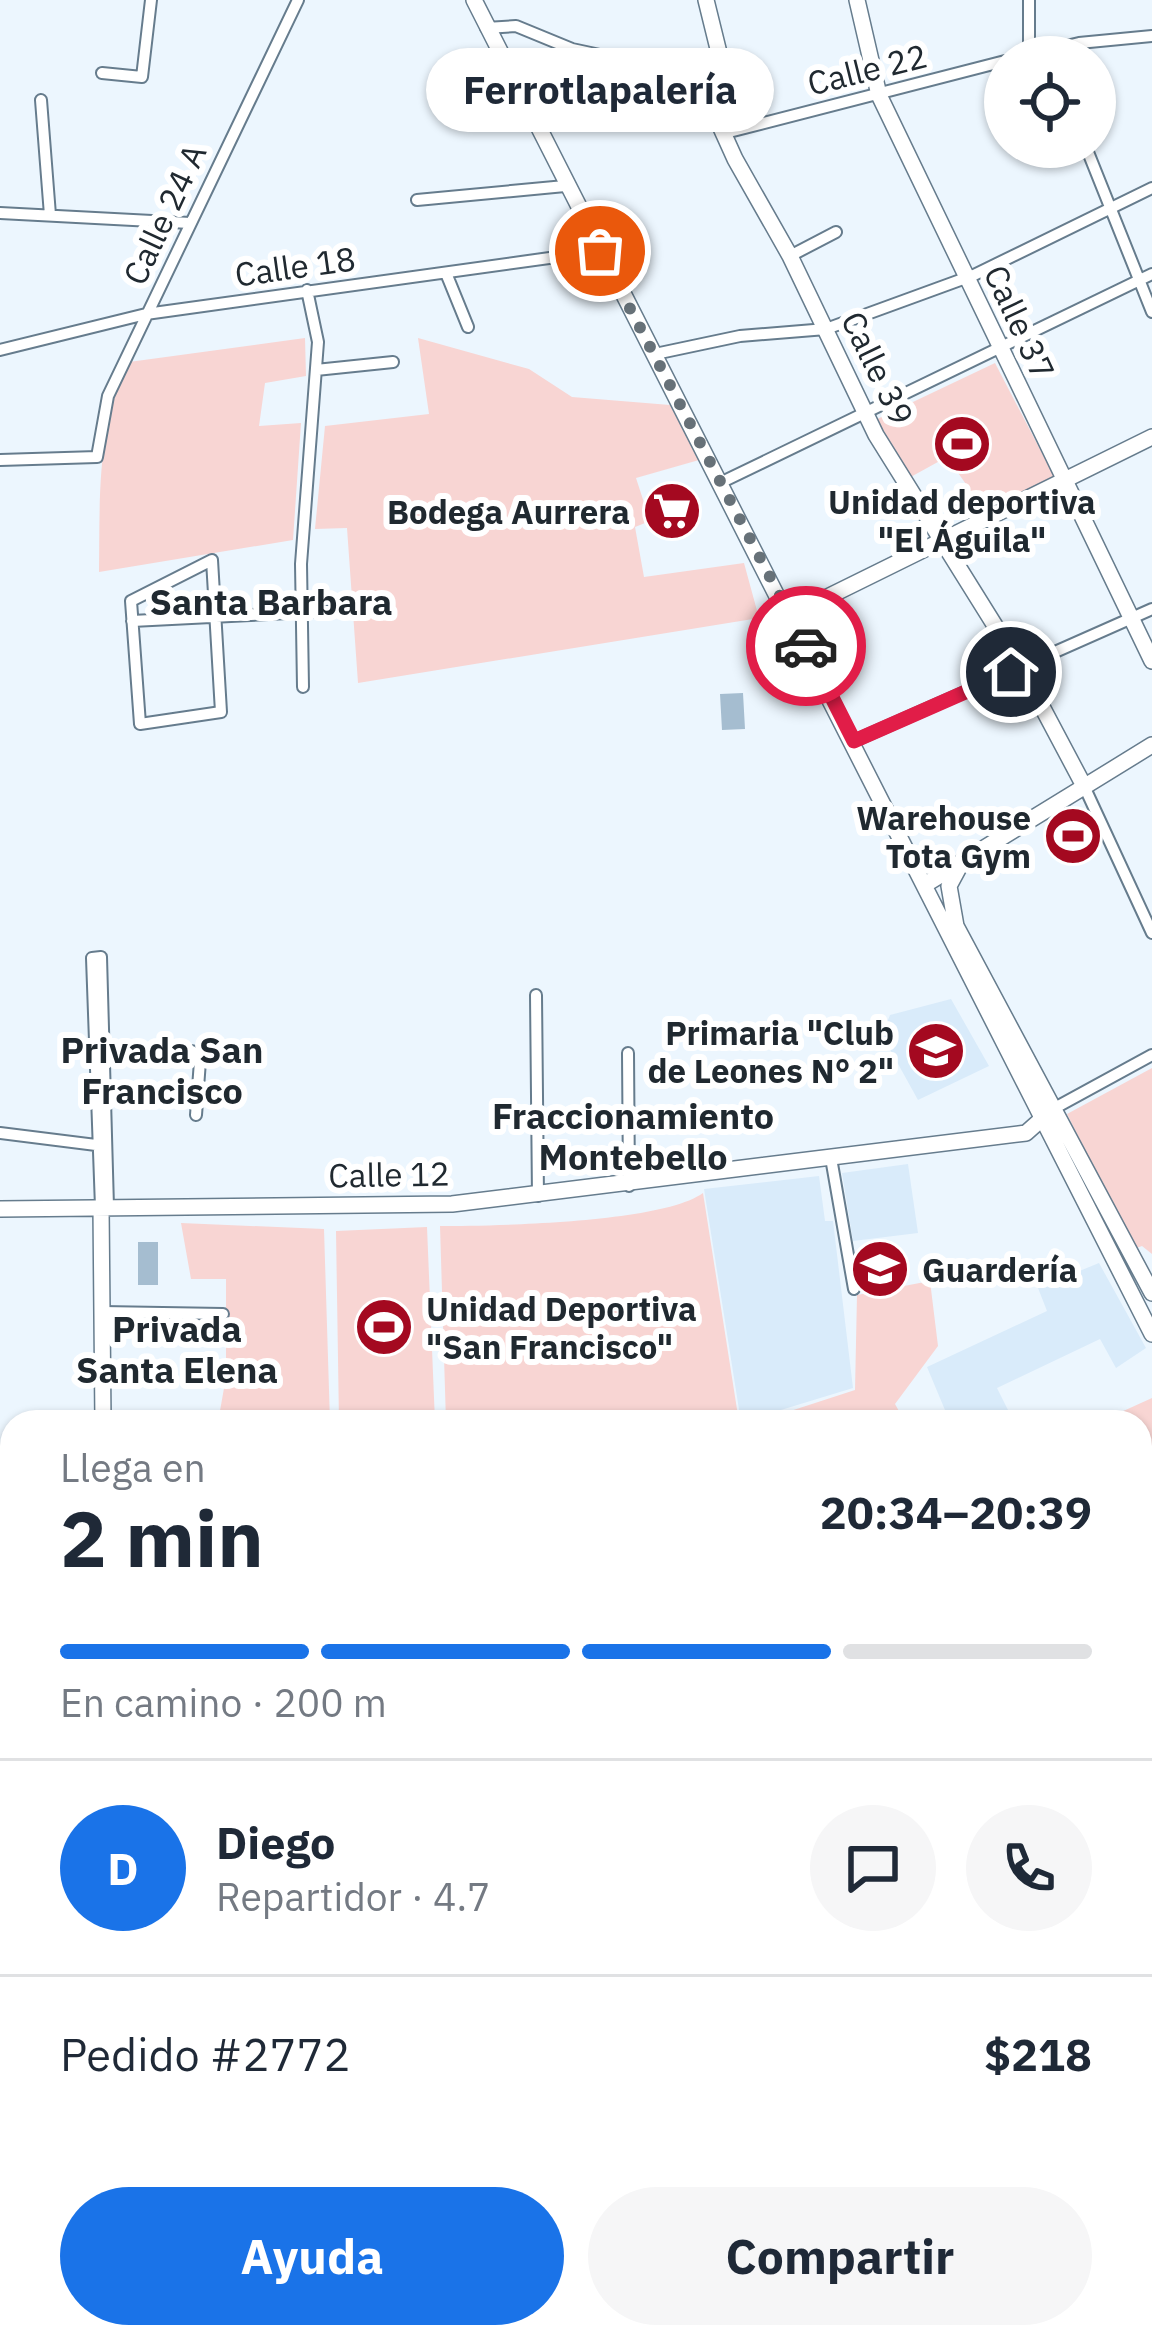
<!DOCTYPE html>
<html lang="es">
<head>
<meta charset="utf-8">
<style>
  body { margin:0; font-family:"IBM Plex Sans",sans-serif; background:#f6f6f7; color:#1f2937; height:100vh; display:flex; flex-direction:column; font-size:45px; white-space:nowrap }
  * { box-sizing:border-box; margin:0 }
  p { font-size:39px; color:#747a83 }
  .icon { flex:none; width:66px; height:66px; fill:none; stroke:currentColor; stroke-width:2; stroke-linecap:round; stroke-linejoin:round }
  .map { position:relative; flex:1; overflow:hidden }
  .side { position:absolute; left:0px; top:1410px; width:1152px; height:939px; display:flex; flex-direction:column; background:#fff; border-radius:36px 36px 0 0; box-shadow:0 3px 9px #0004 }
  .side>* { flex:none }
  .tools { position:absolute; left:984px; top:36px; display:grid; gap:24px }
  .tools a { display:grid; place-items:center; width:132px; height:132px; border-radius:50%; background:#fff; box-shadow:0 3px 9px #0004; font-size:60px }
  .pin { position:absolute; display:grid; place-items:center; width:102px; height:102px; color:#fff; margin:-51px; border:6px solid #fff; border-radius:50%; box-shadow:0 3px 12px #0007 }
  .courier { position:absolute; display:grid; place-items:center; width:120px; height:120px; margin:-60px; border:9px solid #e11d48; border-radius:50%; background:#fff; color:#222; box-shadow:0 3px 15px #0007 }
  .bubble { position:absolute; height:84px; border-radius:42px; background:#fff; box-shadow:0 3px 9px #0004; font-size:39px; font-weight:800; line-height:84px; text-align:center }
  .overview em { font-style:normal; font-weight:800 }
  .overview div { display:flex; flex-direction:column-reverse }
  .overview { display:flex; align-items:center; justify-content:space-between; height:204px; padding:0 60px }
  h1 { font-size:78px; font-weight:800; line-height:90px }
  .bar { display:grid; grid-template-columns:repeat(4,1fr); gap:18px 12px; align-content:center; height:144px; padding:0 60px }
  .bar i { height:15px; border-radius:9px; background:#e0e1e3 }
  .bar .selected { background:#1a73e8 }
  .bar p { grid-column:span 4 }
  .line { display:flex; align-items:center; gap:30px; padding:0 60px; border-top:3px solid #e0e1e3 }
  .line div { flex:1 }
  .round { display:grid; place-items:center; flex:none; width:126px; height:126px; border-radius:63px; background:#f6f6f7 }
  .cta { display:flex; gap:24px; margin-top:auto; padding:24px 60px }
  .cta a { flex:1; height:138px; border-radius:72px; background:#1a73e8; color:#fff; font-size:48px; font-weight:800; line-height:138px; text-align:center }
  .cta a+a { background:#f6f6f7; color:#1f2937 }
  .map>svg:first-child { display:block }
</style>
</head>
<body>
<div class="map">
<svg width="1152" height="2347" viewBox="0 0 1152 2347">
  <rect width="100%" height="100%" fill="#ecf6fe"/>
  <path fill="#d9ebfa" d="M 951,999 L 989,1066 L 918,1100 L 882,1035 L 890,1015 Z
    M 908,1164 L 918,1233 L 853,1241 L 842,1173 Z
    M 819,1176 L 825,1221 L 833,1221 L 853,1388 L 741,1422 L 704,1189 Z
    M 1099,1263 L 1146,1348 L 1116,1368 L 1100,1339 L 997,1388 L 1014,1422 L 950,1422 L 927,1367 L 1047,1311 L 1038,1288 Z
    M 1152,1953 L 1152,2198 L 1140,2200 L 1140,1956 Z"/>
  <path fill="#f8d5d3" d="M 305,338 L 306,376 L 265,383 L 259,426 L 301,423 L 293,540 L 99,572 C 100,502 96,426 129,362 Z
    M 418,338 L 529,369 L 572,397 L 670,405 L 699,460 L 636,478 L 650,521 L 635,527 L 644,577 L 744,563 L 759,618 L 358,683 L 347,528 L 315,529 L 325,426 L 429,414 Z
    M 995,363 L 1057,482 L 984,510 L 947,457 L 907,479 L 875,420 Z
    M 1152,1068 L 1152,1254 L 1142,1246 L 1134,1249 L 1067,1114 Z
    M 703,1193 L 739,1422 L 446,1422 L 440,1226 C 494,1226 662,1223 703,1193 Z
    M 181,1223 L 324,1229 L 330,1422 L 218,1422 L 226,1377 L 226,1279 L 191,1279 Z
    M 427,1227 L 435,1422 L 339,1422 L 336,1231 Z
    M 930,1281 L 938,1346 L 895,1404 L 905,1422 L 757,1422 L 855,1390 L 857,1295 Z
    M 1152,1398 L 1152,1513 L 1140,1518 L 1140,1422 L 1099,1422 Z
    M 1140,1555 L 1152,1579 L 1152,1900 L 1140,1904 Z
    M 137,2337 L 490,2337 L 476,2347 L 137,2347 Z"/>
  <path fill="#a5bdd0" d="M 676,483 L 692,530 L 667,537 L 652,491 Z
    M 743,693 L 745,729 L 722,730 L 720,694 Z
    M 1073,815 L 1092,850 L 1071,858 L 1056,823 Z
    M 138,1242 L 158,1242 L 158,1285 L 138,1285 Z"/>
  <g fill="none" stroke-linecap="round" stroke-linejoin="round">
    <g stroke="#667c8d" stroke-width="14">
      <path id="street" d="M 1029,0 L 1029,55
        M 486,28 L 516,26 L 572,49 L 656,67 L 721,128 L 733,131 L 1005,61
        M 1020,57 L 1079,43 L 1152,36
        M 656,67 L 722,65
        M 102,73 L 142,77 L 151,0
        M 41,100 L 50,215
        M 1086,147 L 1152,312
        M 417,200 L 565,186
        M 0,213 L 190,223
        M 790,256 L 836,232
        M 446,273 L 468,327
        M 0,350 L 146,314 L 600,251
        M 655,354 L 740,336 L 826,329 L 974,275 L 1152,188
        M 316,370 L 393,362
        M 0,460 L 97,457 L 108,396 L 298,0
        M 722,482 L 1152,274
        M 212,560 L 221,712 L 140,724 L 131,601 Z
        M 132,621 L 347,610
        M 303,687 L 301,564 L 318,342 L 307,290
        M 854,741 L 1152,609
        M 1084,786 L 1152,933
        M 536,995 L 538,1196
        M 101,1053 L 192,1051 L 200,1061 L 196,1115
        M 628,1053 L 629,1186
        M 1053,1109 L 1152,1055
        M 0,1133 L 104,1146
        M 831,1158 L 854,1289
        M 101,1207 L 92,958 L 101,957 L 108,1207
        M 102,1312 L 223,1314
        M 0,1471 L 12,1473
        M 0,1832 L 12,1832
        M 42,2337 L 45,2347"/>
    </g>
    <g stroke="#667c8d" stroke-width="18">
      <path id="secondary" d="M 474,0 L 1152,1334
        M 706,0 L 722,65 L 721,128 L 735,159 L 790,256 L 876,435 L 1022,669 L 1084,786
        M 857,0 L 879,95 L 1152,661
        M 791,615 L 1152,437
        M 963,860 L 949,886 L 956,926 L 1152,1293
        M 926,884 L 1152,745
        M 101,1207 L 103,1422
        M 0,1209 L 452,1204 L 1026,1133 L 1053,1109
        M 128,2337 L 128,2347"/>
    </g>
    <use href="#street" stroke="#fff" stroke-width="10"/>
    <use href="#secondary" stroke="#fff" stroke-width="15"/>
  </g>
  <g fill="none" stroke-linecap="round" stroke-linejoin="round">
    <path stroke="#677178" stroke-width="12" stroke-dasharray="0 21.6" d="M 600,251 L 806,646"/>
    <path stroke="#e11d48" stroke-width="15" d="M 806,646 L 854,741 L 1011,672"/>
  </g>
  <defs>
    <g id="stadium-disc" transform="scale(3)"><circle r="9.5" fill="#a40920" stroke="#fff"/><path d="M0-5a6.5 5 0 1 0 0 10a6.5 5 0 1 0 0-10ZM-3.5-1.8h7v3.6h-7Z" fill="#fff"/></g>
    <g id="supermarket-disc" transform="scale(3)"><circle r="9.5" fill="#a40920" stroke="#fff"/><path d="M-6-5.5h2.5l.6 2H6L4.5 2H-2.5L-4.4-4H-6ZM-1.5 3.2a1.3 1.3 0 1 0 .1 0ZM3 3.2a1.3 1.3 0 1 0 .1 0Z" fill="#fff"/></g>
    <g id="school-disc" transform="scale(3)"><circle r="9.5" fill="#a40920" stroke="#fff"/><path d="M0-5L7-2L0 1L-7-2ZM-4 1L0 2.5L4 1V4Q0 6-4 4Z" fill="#fff"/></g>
  </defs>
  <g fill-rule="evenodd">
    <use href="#stadium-disc" x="962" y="444"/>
    <use href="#supermarket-disc" x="672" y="511"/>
    <use href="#stadium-disc" x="1073" y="836"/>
    <use href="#school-disc" x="936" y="1051"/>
    <use href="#school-disc" x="880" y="1269"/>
    <use href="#stadium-disc" x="384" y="1327"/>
  </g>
  <g text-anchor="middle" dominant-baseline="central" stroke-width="12" stroke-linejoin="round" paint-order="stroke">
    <g font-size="33" fill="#202930" stroke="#fff">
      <text transform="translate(867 69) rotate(-14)">Calle 22</text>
      <text transform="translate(164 214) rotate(-65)">Calle 24 A</text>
      <text transform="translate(295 266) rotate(-8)">Calle 18</text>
      <text transform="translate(1020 322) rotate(65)">Calle 37</text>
      <text transform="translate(878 368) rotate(64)">Calle 39</text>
      <text transform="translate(389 1174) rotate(-1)">Calle 12</text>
    </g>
    <g font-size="33" font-weight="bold" fill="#202930" stroke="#fff" text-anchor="end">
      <text x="962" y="501" text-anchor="middle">Unidad deportiva<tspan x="962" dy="38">"El Águila"</tspan></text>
      <text x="630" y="511">Bodega Aurrera</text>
      <text x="1031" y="817">Warehouse<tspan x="1031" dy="38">Tota Gym</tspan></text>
      <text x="894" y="1032">Primaria "Club<tspan x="894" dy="38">de Leones N° 2"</tspan></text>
      <text x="922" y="1269" text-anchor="start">Guardería</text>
      <text x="426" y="1308" text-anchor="start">Unidad Deportiva<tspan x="426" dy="38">"San Francisco"</tspan></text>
    </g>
    <g font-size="36" font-weight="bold" fill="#202930" stroke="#fff">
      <text x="271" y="601">Santa Barbara</text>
      <text x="162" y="1049">Privada San<tspan x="162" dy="41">Francisco</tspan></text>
      <text x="633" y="1115">Fraccionamiento<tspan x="633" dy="41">Montebello</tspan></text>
      <text x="177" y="1328">Privada<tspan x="177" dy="41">Santa Elena</tspan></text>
    </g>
  </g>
</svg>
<div class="tools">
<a><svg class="icon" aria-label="locate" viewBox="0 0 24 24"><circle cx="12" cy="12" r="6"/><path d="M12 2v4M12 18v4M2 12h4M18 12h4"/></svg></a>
</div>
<div class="pin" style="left:600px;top:251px;background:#ea580c"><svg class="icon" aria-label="bag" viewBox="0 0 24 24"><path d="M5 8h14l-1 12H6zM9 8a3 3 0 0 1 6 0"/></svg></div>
<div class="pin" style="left:1011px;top:672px;background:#1f2937"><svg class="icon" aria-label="home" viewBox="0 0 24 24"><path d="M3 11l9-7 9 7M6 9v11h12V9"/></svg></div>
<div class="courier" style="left:806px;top:646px"><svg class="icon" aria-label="car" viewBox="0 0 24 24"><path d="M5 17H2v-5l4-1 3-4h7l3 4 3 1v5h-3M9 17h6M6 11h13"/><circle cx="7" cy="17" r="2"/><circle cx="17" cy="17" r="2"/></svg></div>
<div class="bubble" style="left:426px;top:48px;width:348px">Ferrotlapalería</div>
<section class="side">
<div class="overview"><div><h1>2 min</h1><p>Llega en</p></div><em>20:34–20:39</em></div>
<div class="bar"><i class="selected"></i><i class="selected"></i><i class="selected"></i><i></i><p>En camino · 200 m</p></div>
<div class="line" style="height:216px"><b class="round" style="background:#1a73e8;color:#fff">D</b><div><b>Diego</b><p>Repartidor · 4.7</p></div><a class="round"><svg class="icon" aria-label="chat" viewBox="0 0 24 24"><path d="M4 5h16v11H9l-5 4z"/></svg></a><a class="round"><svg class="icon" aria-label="phone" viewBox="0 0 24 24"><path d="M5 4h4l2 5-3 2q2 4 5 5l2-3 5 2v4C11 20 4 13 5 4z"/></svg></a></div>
<div class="line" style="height:156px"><div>Pedido #2772</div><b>$218</b></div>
<div class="cta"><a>Ayuda</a><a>Compartir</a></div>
</section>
</div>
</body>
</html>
